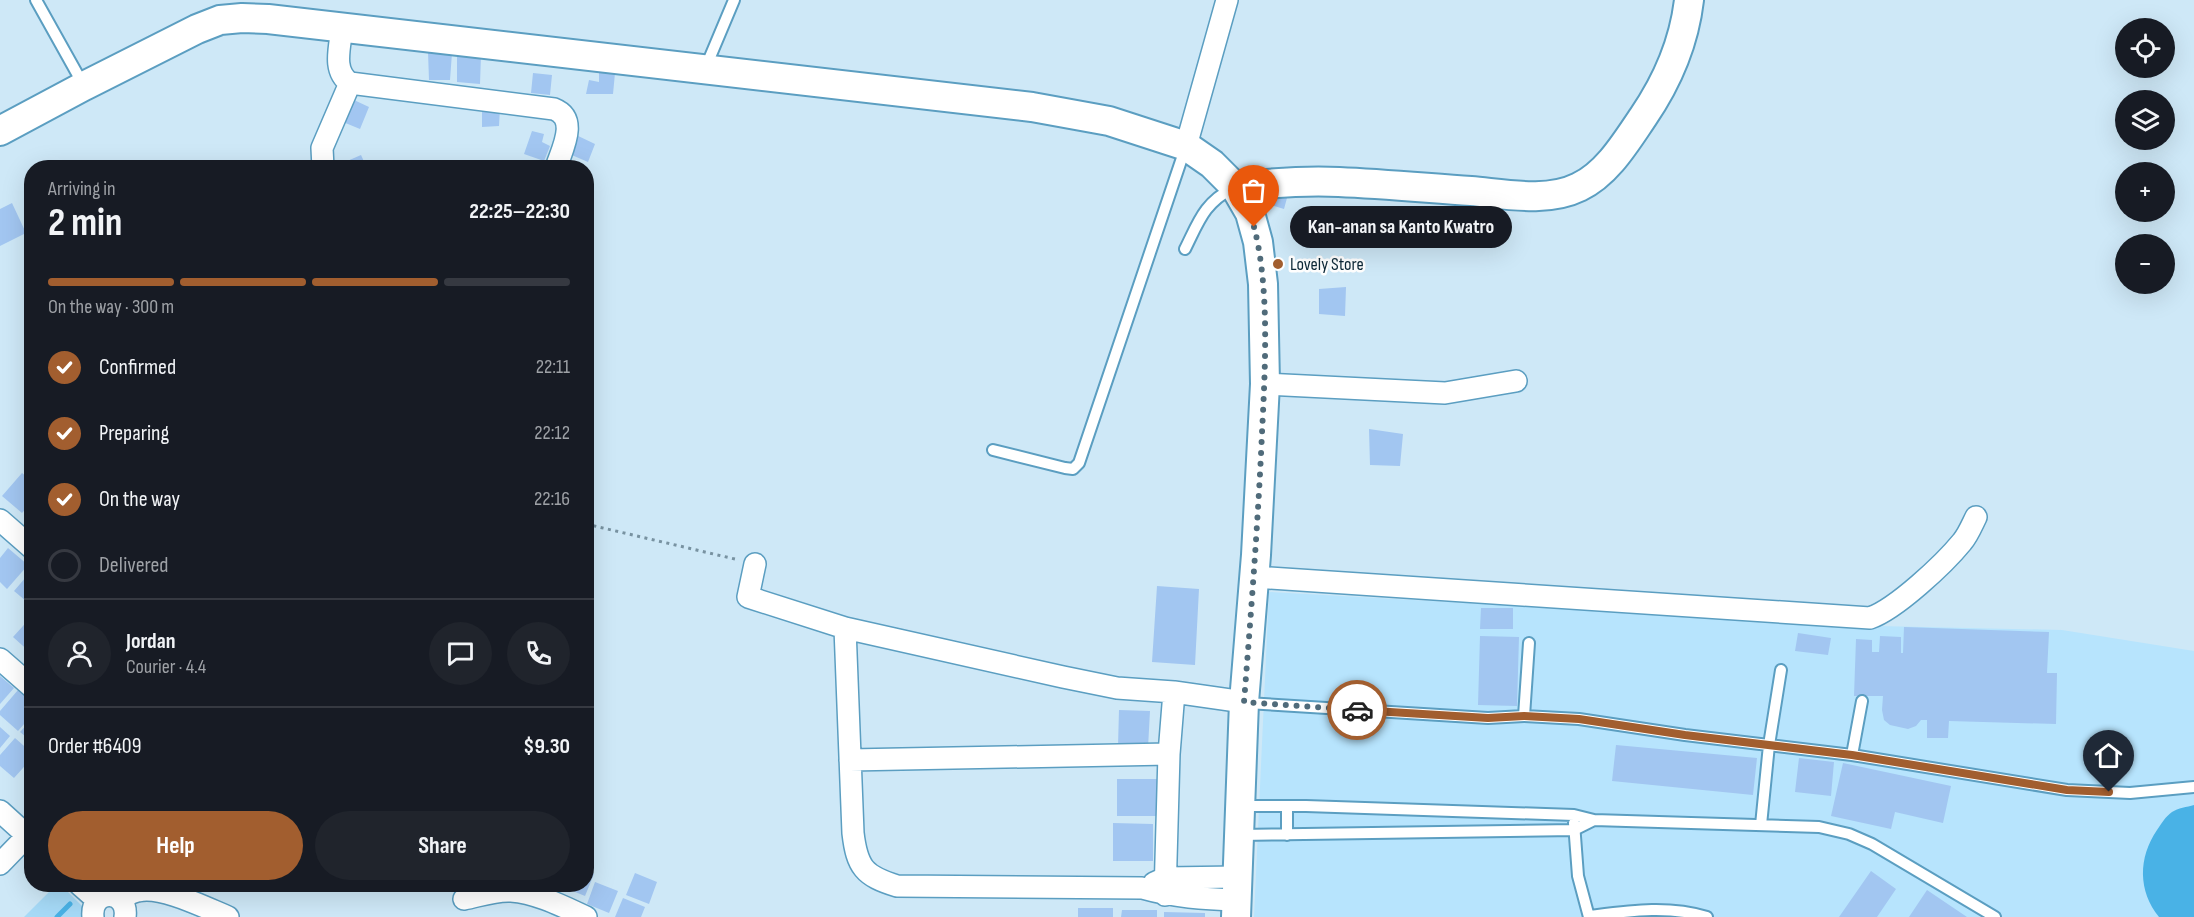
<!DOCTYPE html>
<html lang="en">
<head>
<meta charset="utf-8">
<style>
  body { margin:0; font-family:"Sofia Sans Condensed",sans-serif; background:#20242c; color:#f1f3f6; height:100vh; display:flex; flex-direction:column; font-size:22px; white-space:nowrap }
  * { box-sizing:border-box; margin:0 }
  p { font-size:20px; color:#9ea1a6 }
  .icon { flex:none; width:33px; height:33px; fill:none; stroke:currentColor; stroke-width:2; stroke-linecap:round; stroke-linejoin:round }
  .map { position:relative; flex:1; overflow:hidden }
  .details { position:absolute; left:24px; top:160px; width:570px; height:732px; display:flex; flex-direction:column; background:#171b24; border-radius:24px; box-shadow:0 6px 24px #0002 }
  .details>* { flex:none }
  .controls { position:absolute; left:2115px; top:18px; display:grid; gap:12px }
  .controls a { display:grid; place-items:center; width:60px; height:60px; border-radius:50%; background:#171b24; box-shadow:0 6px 24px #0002; font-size:30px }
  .pin { position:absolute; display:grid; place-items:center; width:51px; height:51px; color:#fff; margin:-62px -26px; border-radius:50% 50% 50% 0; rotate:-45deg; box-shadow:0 0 6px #0007 }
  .pin .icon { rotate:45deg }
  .courier { position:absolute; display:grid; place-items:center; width:60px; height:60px; margin:-30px; border:4px solid #a25e2f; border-radius:50%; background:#fff; color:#222; box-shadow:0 2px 8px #0007 }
  .bubble { position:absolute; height:42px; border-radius:21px; background:#171b24; box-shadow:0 6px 24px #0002; font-size:20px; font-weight:700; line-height:42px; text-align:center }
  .headline em { font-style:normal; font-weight:700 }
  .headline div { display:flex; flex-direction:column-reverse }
  .headline { display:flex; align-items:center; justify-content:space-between; height:102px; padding:0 24px }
  h1 { font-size:39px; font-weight:700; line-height:45px }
  .bar { display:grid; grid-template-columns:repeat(4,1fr); gap:9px 6px; align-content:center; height:72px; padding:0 24px }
  .bar i { height:8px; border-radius:4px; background:#363941 }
  .bar .on { background:#a25e2f }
  .bar p { grid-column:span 4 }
  .line { display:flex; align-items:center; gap:15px; padding:0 24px; border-top:2px solid #363941 }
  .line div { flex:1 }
  .round { display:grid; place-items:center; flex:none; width:63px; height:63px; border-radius:32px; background:#20242c }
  ol { padding:0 24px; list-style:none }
  li { display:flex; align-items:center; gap:18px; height:66px }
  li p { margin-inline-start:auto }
  li .icon { padding:6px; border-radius:50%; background:#a25e2f; color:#fff; stroke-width:4 }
  li:last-child { color:#9ea1a6 }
  li i { width:33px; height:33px; border:3px solid #363941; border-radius:50% }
  .primary-button { display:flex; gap:12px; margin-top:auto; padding:12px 24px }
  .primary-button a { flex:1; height:69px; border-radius:36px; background:#a25e2f; color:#fff; font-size:24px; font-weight:700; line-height:69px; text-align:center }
  .primary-button a+a { background:#20242c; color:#f1f3f6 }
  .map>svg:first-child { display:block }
</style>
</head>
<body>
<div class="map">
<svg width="2194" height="917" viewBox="0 0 2194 917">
  <rect width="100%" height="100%" fill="#cee8f7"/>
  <path fill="#b7e4fd" d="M 1269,592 L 1878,626 L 2062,630 L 2194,651 L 2194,917 L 1254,917 Z"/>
  <path fill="#a6daf7" d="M 56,885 L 61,885 L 87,911 L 81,917 L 24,917 Z"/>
  <path fill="#49b2e6" d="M 2194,805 L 2194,917 L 2159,917 C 2138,891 2138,858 2157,830 C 2161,824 2166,816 2172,812 C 2178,808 2187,807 2194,805 Z"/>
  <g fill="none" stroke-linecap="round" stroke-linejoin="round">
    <path stroke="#49b2e6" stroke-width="5" d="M 57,917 L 70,904"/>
  </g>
  <path fill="#a2c6f1" d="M 428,52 L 452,53 L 450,80 L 429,80 Z
    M 457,53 L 481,55 L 480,84 L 457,82 Z
    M 533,73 L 552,75 L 550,95 L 531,93 Z
    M 599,73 L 615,73 L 613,94 L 586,94 L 589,80 L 599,82 Z
    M 354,100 L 369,107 L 360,129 L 343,122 Z
    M 482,108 L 500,108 L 499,126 L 482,127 Z
    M 532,131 L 544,134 L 542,142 L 550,146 L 544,161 L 524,154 Z
    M 574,134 L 595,144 L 588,162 L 567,153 Z
    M 361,155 L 367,168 L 339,168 L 338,165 Z
    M 1274,194 L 1287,198 L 1284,209 L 1271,205 Z
    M 12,203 L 26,233 L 0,246 L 0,209 Z
    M 1346,287 L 1345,316 L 1319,314 L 1319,289 Z
    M 1369,429 L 1403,434 L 1400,466 L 1370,465 Z
    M 22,473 L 32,481 L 32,502 L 22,513 L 2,496 Z
    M 8,548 L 28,565 L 7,589 L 0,582 L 0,558 Z
    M 32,570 L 32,606 L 14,591 Z
    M 1157,586 L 1199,589 L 1195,665 L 1152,662 Z
    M 1481,608 L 1513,608 L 1513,629 L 1480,629 Z
    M 32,616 L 32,654 L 13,637 Z
    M 1904,627 L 2049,632 L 2047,673 L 2057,673 L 2056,724 L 1949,721 L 1948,738 L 1927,738 L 1927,720 L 1921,720 L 1916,726 L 1908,729 L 1890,725 L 1884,720 L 1882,710 L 1883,696 L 1854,696 L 1856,639 L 1872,640 L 1872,652 L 1879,652 L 1880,636 L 1901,637 L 1901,653 L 1903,653 Z
    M 1798,633 L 1831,638 L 1828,655 L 1795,651 Z
    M 1480,636 L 1519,637 L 1517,706 L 1478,705 Z
    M 0,676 L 14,688 L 0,704 Z
    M 18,690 L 32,702 L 32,715 L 18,731 L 0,715 L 0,711 Z
    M 1119,710 L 1150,711 L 1148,748 L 1118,746 Z
    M 32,719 L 32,742 L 20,732 Z
    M 0,727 L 10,736 L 0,748 Z
    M 15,738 L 32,753 L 32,758 L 14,778 L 0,766 L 0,755 Z
    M 1616,745 L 1757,758 L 1753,795 L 1612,781 Z
    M 1799,758 L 1834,762 L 1831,796 L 1795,792 Z
    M 1843,763 L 1951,786 L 1943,823 L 1895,812 L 1891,829 L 1831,816 Z
    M 1117,779 L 1157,779 L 1156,816 L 1117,816 Z
    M 1113,823 L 1153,824 L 1153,861 L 1113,861 Z
    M 586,871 L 594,874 L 585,896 L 563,887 L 564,885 L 586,885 Z
    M 1871,871 L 1896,889 L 1877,917 L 1839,917 Z
    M 635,873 L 657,882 L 649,904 L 626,895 Z
    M 595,882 L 618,891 L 609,913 L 587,904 Z
    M 1927,890 L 1967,917 L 1909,917 Z
    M 623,898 L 645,907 L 641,917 L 615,917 Z
    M 1078,908 L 1113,908 L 1113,917 L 1078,917 Z
    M 1122,910 L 1157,910 L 1157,917 L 1121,917 Z
    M 1164,912 L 1205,913 L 1205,917 L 1164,917 Z"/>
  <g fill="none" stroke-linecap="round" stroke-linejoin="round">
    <g stroke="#5b9ec1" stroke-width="14">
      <path id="lane" d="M 36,0 L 84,86
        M 705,69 L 734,0
        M 1185,249 C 1199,221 1204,203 1233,188
        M 993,450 L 1065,468 L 1073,469 L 1079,463 L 1185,149
        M 1247,703 L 1488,718 L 1524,716 L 1579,719 L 1685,735 L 1852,755 L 2067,790 L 2130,793 L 2194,787
        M 1524,716 L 1529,643
        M 1852,755 L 1862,701
        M 1242,806 L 1306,806 L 1574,815 L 1594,820 L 1819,827 L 1849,834 L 1872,844 L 1995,917
        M 1287,807 L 1287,835
        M 1574,823 L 1578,876 L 1589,917
        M 1761,825 L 1769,745 L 1781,670
        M 1240,835 L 1574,830 L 1594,820
        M 1589,916 C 1629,911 1668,905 1707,917"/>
    </g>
    <g stroke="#5b9ec1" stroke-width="24">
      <path id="street" d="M 342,28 C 340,47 332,71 350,83 L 554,109 C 579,119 562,149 556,168
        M 1186,146 L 1227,0
        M 323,168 L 322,148 L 350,83
        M 1265,384 L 1445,393 L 1516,381
        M 0,520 L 32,548
        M 755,564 L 748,597 L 845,628 L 1063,677 L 1117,688 L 1174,692 L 1244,702
        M 1254,577 L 1870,618 C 1896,609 1944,564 1962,542 C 1968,535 1972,525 1976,517
        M 845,628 L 853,833 C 857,867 864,876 897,886 L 1142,888 C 1174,897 1204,899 1237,900
        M 0,659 L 32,687
        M 850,760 L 1169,754
        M 0,811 L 32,840
        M 0,864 L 32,831
        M 1154,883 L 1165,878 L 1238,877
        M 80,885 L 97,900
        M 1165,895 L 1169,754 L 1174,692
        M 120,899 C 126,896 132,892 138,891 C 161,885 206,908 228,917
        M 464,899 C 479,896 495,890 511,891 C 537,893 562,906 586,917
        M 93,917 C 90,888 129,889 125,917"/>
    </g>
    <g stroke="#5b9ec1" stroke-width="32">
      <path id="secondary" d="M 0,131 L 84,86 L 197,29 L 220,20 L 242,18 L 268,19 L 1032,107 L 1109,121 L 1186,146 L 1212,164 L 1235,187 L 1250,213 L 1258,242 L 1263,284 L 1265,384 L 1256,555 L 1244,702 L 1236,917
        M 1235,187 C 1270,183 1304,180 1339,182 C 1383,184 1427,188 1471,191 C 1505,194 1547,203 1579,187 C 1607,174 1626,142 1643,117 C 1667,82 1684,43 1689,0"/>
    </g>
    <path stroke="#7892a1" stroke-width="3" stroke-dasharray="3 4.5" stroke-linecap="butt" d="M 586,524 L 739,560"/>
    <use href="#lane" stroke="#fff" stroke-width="10"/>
    <use href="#street" stroke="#fff" stroke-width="21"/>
    <use href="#secondary" stroke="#fff" stroke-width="28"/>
  </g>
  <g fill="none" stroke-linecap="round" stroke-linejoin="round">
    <path stroke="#506b7a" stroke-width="6" stroke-dasharray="0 10.8" d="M 1254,227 C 1270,288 1265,370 1262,433 C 1258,523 1251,613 1244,702 L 1357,710"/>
    <path stroke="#a25e2f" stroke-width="8" d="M 1357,710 L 1488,718 L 1524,716 L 1579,719 L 1685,735 L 1852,755 L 2067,790 L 2109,792"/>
  </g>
  <circle fill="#a25e2f" stroke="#fff" stroke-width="2" cx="1278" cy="264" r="6"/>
  <g text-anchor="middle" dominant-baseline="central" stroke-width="5" stroke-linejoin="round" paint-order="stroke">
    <g font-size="18" fill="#0c2837" stroke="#fff" text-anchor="start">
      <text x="1290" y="264">Lovely Store</text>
    </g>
  </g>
</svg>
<div class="controls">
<a><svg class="icon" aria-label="locate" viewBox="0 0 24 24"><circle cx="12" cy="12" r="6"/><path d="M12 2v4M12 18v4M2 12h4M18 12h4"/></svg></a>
<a><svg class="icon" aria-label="layers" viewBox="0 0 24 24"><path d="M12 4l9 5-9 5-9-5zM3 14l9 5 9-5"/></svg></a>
<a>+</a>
<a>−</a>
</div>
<div class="pin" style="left:1254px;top:227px;background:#ea580c"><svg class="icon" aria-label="bag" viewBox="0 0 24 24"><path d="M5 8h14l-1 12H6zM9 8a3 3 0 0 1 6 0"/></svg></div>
<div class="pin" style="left:2109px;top:792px;background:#1f2937"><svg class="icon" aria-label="home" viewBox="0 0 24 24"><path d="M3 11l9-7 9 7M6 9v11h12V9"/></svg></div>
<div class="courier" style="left:1357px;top:710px"><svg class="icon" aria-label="car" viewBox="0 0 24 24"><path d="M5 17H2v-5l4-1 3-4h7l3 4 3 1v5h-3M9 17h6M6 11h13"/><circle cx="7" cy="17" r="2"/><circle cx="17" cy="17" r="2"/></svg></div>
<div class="bubble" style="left:1290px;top:206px;width:222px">Kan-anan sa Kanto Kwatro</div>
<section class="details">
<div class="headline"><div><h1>2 min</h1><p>Arriving in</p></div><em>22:25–22:30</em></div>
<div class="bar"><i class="on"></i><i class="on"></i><i class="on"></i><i></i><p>On the way · 300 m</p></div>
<ol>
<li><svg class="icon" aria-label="check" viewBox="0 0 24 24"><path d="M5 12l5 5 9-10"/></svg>Confirmed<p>22:11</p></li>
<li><svg class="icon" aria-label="check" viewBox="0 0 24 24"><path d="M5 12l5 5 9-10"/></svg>Preparing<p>22:12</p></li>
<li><svg class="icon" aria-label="check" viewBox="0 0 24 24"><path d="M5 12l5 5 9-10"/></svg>On the way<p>22:16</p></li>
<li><i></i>Delivered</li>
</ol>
<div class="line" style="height:108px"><a class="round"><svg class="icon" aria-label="person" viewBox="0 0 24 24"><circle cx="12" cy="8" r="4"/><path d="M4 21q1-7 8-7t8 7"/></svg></a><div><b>Jordan</b><p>Courier · 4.4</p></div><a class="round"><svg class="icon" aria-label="chat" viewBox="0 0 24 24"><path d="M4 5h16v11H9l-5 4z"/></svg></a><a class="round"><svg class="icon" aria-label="phone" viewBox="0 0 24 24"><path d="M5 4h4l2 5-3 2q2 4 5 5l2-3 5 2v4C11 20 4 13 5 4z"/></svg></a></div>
<div class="line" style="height:78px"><div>Order #6409</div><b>$9.30</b></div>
<div class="primary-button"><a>Help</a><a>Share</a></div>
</section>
</div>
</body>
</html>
